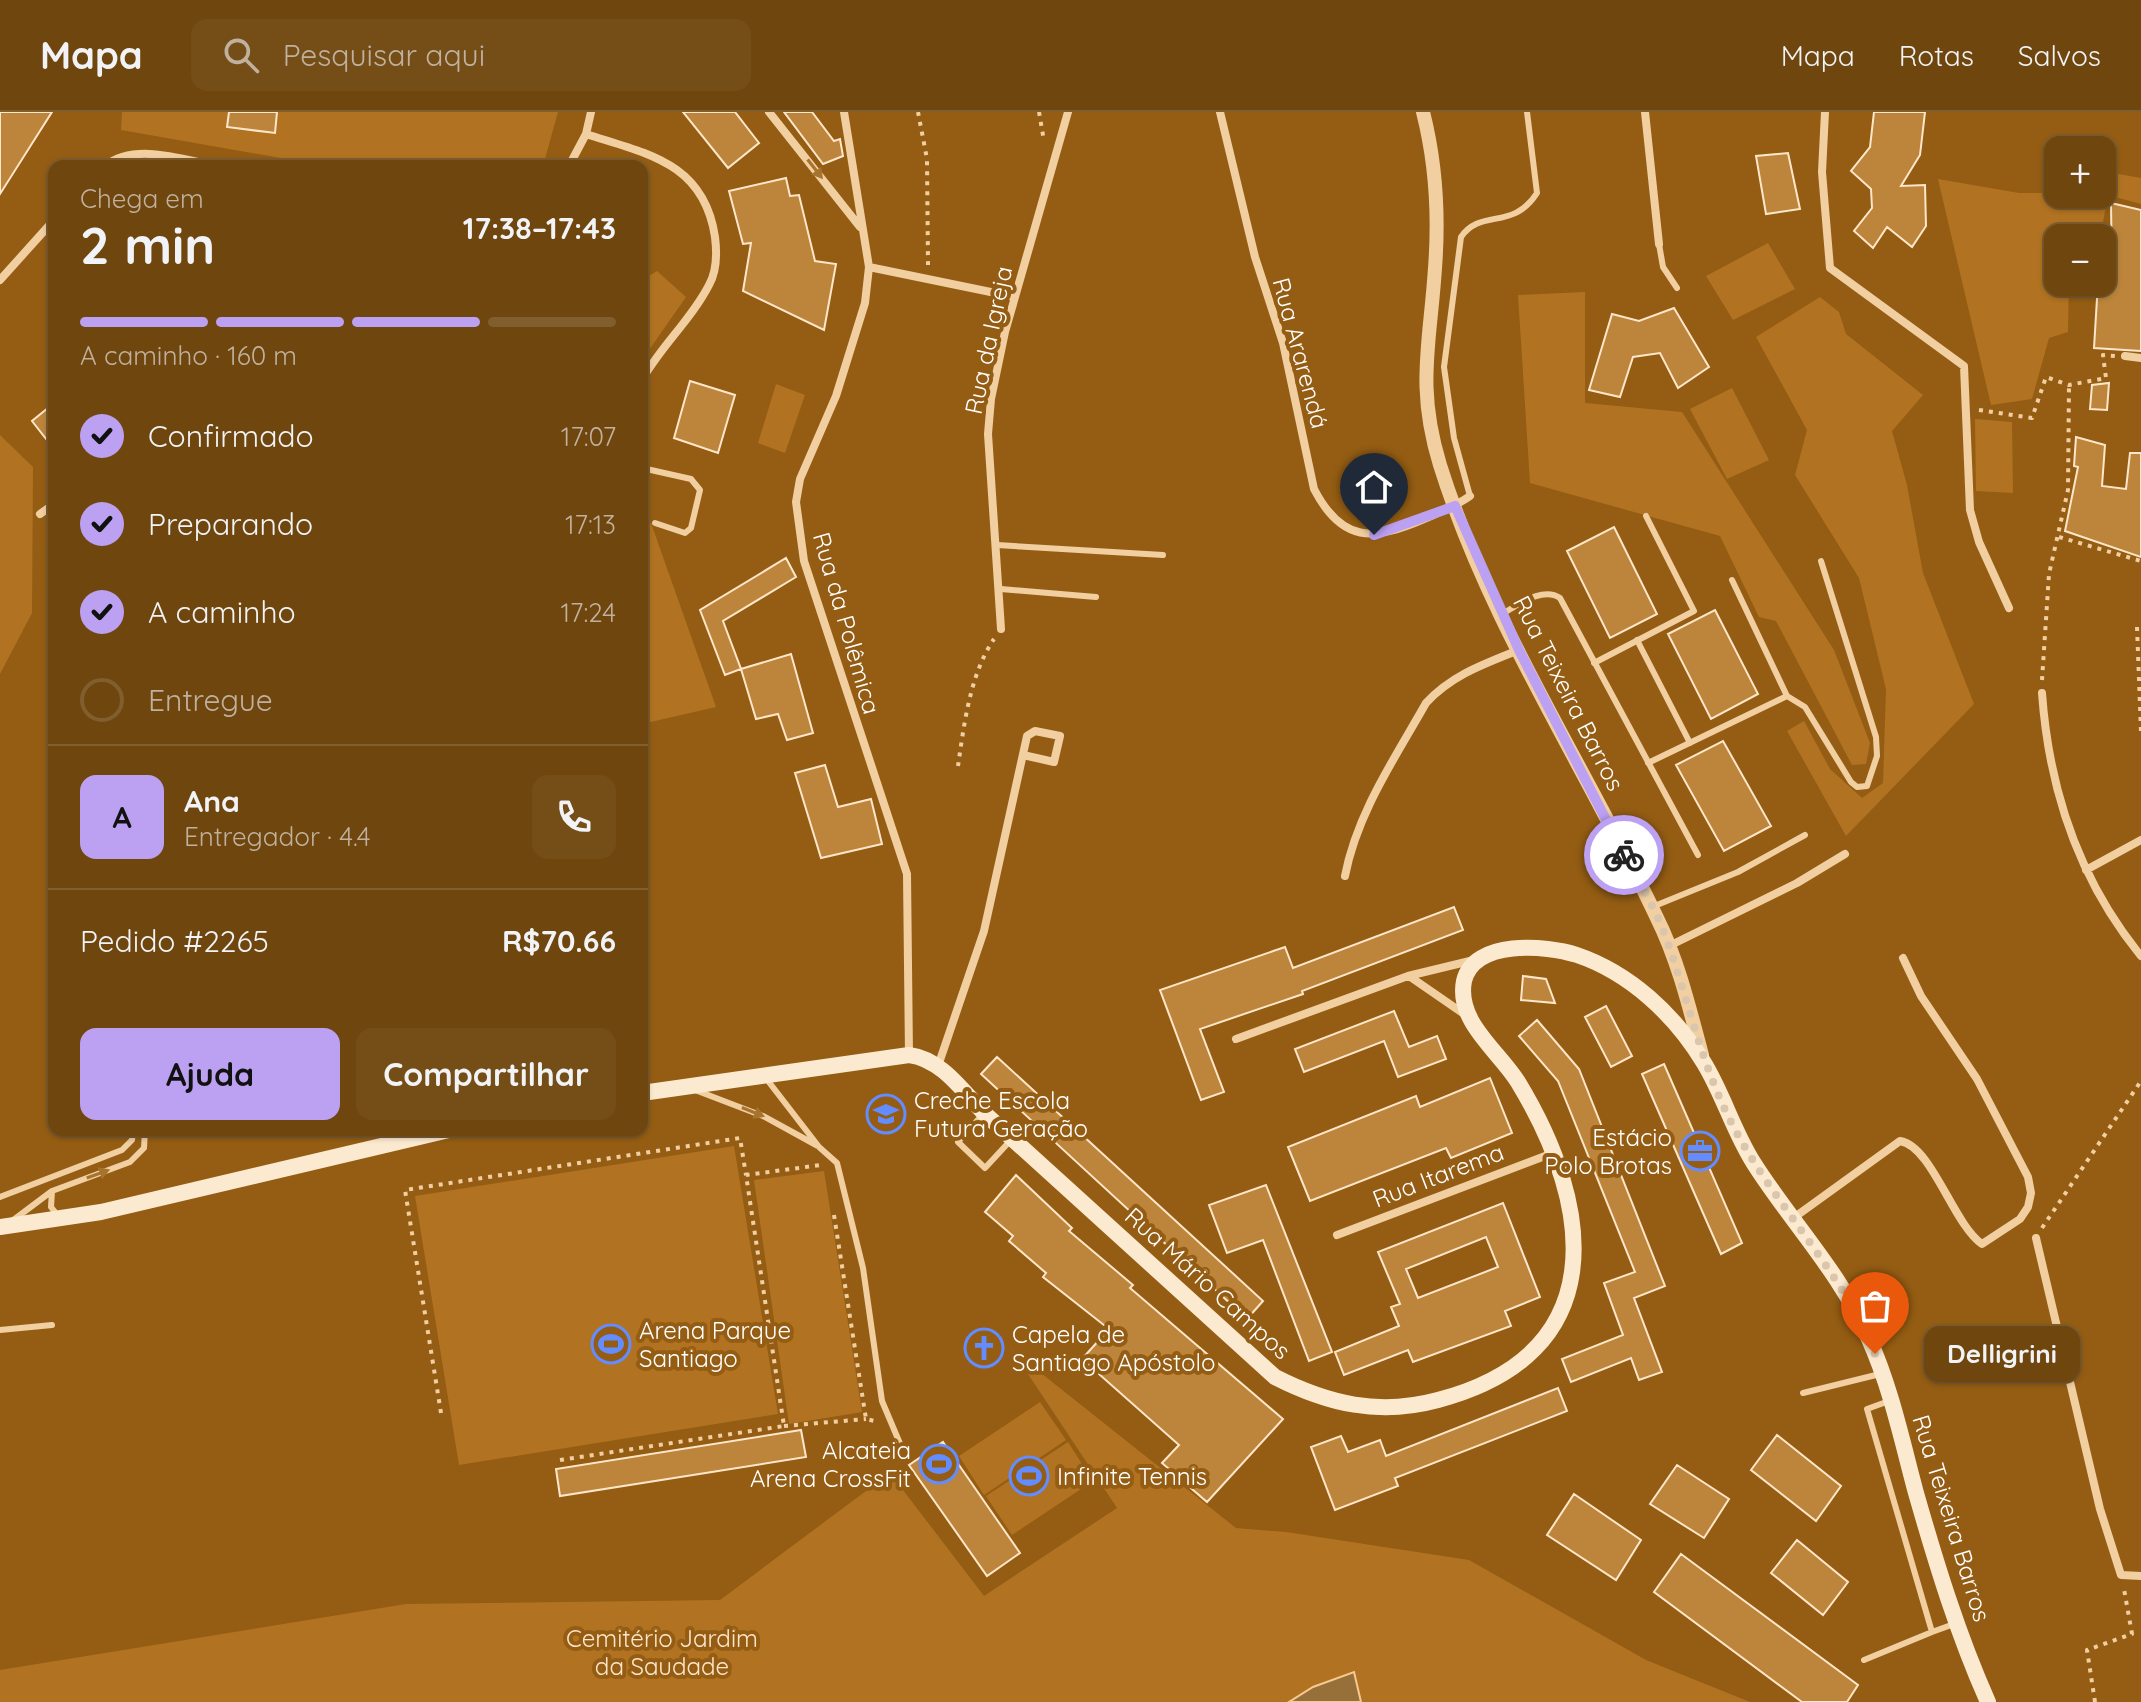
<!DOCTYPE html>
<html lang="pt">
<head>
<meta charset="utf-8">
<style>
  body { margin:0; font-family:Quicksand,sans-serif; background:#744d17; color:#f1f3f6; height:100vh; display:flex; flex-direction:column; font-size:30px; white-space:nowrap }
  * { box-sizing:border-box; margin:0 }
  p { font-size:26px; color:#c0b19e }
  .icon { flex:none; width:44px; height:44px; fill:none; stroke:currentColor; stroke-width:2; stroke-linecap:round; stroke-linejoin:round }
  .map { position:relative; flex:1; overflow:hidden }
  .sheet { position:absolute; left:48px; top:48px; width:600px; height:976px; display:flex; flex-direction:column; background:#6f460e; border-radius:16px; box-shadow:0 2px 6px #0004,0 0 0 2px #815e2e }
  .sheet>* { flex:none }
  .fabs { position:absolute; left:2044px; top:24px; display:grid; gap:16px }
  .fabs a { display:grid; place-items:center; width:72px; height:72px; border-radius:16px; background:#6f460e; box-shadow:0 2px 6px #0004,0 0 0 2px #815e2e; font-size:40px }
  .pin { position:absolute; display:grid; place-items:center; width:68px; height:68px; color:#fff; margin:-82px -34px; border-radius:50% 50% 50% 0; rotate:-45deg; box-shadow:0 0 8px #0007 }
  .pin .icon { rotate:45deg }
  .courier { position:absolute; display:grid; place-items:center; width:80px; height:80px; margin:-40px; border:6px solid #bca0f2; border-radius:50%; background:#fff; color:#222; box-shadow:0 2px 10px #0007 }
  .bubble { position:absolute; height:56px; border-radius:16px; background:#6f460e; box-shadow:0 2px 6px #0004,0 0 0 2px #815e2e; font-size:26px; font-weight:700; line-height:56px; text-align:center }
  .summary em { font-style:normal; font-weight:700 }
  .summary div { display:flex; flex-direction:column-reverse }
  .summary { display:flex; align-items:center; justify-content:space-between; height:136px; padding:0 32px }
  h1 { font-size:52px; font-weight:700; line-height:60px }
  .bar { display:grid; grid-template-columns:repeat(4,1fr); gap:12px 8px; align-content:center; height:96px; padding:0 32px }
  .bar i { height:10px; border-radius:6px; background:#815e2e }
  .bar .current { background:#bca0f2 }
  .bar p { grid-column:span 4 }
  .line { display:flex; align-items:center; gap:20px; padding:0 32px; border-top:2px solid #815e2e }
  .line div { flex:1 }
  .round { display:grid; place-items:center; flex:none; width:84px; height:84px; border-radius:16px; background:#744d17 }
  ol { padding:0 32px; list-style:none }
  li { display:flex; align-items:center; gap:24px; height:88px }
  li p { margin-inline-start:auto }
  li .icon { padding:8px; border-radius:50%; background:#bca0f2; color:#111; stroke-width:4 }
  li:last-child { color:#c0b19e }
  li i { width:44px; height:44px; border:4px solid #815e2e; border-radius:50% }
  .cta { display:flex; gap:16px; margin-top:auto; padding:16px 32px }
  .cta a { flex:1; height:92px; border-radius:16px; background:#bca0f2; color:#111; font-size:32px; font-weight:700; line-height:92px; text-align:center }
  .cta a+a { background:#744d17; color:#f1f3f6 }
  header { display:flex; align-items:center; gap:48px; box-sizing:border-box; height:112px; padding:0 40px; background:#6f460e; border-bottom:2px solid #815e2e }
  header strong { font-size:38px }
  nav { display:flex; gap:44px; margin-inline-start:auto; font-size:28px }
  .search { width:560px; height:72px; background:#744d17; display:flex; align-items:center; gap:20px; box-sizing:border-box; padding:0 28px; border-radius:16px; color:#c0b19e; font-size:30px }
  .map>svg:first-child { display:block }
</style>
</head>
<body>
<header>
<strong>Mapa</strong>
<div class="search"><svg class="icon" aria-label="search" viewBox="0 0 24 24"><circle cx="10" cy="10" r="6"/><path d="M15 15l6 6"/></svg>Pesquisar aqui</div>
<nav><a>Mapa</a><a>Rotas</a><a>Salvos</a></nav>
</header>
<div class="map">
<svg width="2141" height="1590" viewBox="0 0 2141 1590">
  <rect width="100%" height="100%" fill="#945d13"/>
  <path fill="#b17321" d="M 122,0 L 558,0 L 543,54 L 326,54 L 121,18 Z
    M 2102,59 L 2141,66 L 2141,92 L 2108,83 L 2100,126 L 2058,126 L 2058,170 L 2069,170 L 2068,220 L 2049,226 L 2032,287 L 1991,293 L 1938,67 L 2019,81 L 2054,81 L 2058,68 L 2058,82 L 2102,82 Z
    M 1768,131 L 1795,177 L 1733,208 L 1706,164 Z
    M 657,159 L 686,185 L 642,248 L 642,168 Z
    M 1585,180 L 1585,291 L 1682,300 L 1834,538 L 1870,631 L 1866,652 L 1852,653 L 1776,509 L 1759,505 L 1720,424 L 1530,371 L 1518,183 Z
    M 1820,185 L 1839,200 L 1846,222 L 1923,283 L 1892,319 L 1907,373 L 1923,461 L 1974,592 L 1846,724 L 1787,619 L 1804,609 L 1830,657 L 1862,686 L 1883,671 L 1886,577 L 1859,466 L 1795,363 L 1807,318 L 1756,225 Z
    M 776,272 L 805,283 L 785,341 L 758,331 Z
    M 1732,276 L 1769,348 L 1727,367 L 1690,297 Z
    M 1975,307 L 2012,310 L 2013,381 L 1976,379 Z
    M 0,323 L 33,355 L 32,501 L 0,562 Z
    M 642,406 L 651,411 L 716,595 L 642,612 Z
    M 734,1034 L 778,1302 L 459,1353 L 415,1084 Z
    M 824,1059 L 862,1300 L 789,1312 L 754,1068 Z
    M 1012,1238 L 1236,1416 L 1286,1420 L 1469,1448 L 1646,1548 L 1750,1590 L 0,1590 L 0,1558 L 406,1492 L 720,1488 L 890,1361 L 984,1484 L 1117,1396 Z
    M 1040,1290 L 1066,1328 L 984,1383 L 959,1344 Z
    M 1068,1330 L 1093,1369 L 1012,1423 L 986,1384 Z"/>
  <path fill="#967038" stroke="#f6c993" stroke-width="2" d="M 1354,1560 L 1361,1590 L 1289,1590 L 1313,1575 Z"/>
  <path fill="#bc853b" stroke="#fde6c9" stroke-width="2" fill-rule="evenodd" d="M 0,0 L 52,0 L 0,82 Z
    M 229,0 L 277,0 L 275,21 L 227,15 Z
    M 683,0 L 735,0 L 759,31 L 728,56 Z
    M 784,0 L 812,0 L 834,29 L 840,27 L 843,44 L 823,52 Z
    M 1874,0 L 1925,0 L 1920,43 L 1901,74 L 1925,73 L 1926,114 L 1912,135 L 1887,115 L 1873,136 L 1854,119 L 1872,96 L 1871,77 L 1851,59 L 1870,35 Z
    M 1788,41 L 1800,97 L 1766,102 L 1756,44 Z
    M 786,66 L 790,84 L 799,83 L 815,149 L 836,152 L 824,218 L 743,179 L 751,131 L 743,132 L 729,79 Z
    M 2111,91 L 2141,98 L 2141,239 L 2094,236 L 2098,170 L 2102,170 L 2102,162 L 2112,163 Z
    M 1674,196 L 1709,255 L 1678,276 L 1660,241 L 1633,245 L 1620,285 L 1589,278 L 1612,202 L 1639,209 Z
    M 690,269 L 735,283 L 718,341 L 674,326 Z
    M 2109,271 L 2107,298 L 2090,297 L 2092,273 Z
    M 54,291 L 54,337 L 32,309 Z
    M 2076,325 L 2105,333 L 2102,374 L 2126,377 L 2130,341 L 2141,341 L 2141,445 L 2065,419 L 2078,355 L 2074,354 Z
    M 1614,415 L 1657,502 L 1610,526 L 1567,439 Z
    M 786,446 L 796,465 L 723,509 L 741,557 L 725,563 L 700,498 Z
    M 1715,498 L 1758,582 L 1711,607 L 1668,522 Z
    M 791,542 L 813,621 L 787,628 L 778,602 L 756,607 L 741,557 Z
    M 1723,629 L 1771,714 L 1724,739 L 1676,653 Z
    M 825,653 L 838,695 L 871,687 L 882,732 L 821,746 L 795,661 Z
    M 1454,795 L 1463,818 L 1302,879 L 1303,882 L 1200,917 L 1224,980 L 1201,988 L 1160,878 L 1285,835 L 1293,856 Z
    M 1523,864 L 1546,867 L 1555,891 L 1521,888 Z
    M 1606,894 L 1632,944 L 1611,955 L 1585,905 Z
    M 1394,899 L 1409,935 L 1437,924 L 1446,947 L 1398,965 L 1384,929 L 1304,960 L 1295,937 Z
    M 1537,908 L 1579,957 L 1665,1174 L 1634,1186 L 1662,1260 L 1639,1268 L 1631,1246 L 1571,1270 L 1562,1247 L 1623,1223 L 1604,1171 L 1635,1160 L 1558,969 L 1519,924 Z
    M 997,945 L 1263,1189 L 1247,1207 L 981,962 Z
    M 1664,952 L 1742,1131 L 1721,1142 L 1642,962 Z
    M 1490,966 L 1512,1021 L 1451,1046 L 1446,1036 L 1310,1089 L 1288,1035 L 1416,984 L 1420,995 Z
    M 1016,1063 L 1072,1116 L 1069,1119 L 1133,1173 L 1130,1176 L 1283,1307 L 1207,1390 L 1162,1351 L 1179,1333 L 1082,1247 L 1109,1217 L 1043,1165 L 1046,1161 L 1009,1129 L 1013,1124 L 985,1100 Z
    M 1266,1073 L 1332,1240 L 1309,1249 L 1263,1128 L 1227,1141 L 1209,1093 Z
    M 1503,1091 L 1540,1185 L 1505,1199 L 1511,1214 L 1413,1250 L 1408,1238 L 1344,1263 L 1335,1240 L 1399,1214 L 1391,1195 L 1400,1192 L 1378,1140 ZM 1486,1125 L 1498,1155 L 1418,1186 L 1406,1157 Z
    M 981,1226 L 988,1226 L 994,1232 L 994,1239 L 984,1249 L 974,1240 L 974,1233 Z
    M 1558,1276 L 1567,1299 L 1395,1366 L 1398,1374 L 1335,1398 L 1311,1335 L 1341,1324 L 1348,1340 L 1380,1328 L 1386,1344 Z
    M 801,1318 L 806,1345 L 560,1384 L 556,1357 Z
    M 1777,1323 L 1841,1374 L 1816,1409 L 1751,1358 Z
    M 943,1330 L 1020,1441 L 987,1464 L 909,1353 Z
    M 1677,1353 L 1729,1387 L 1704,1426 L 1650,1392 Z
    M 1574,1382 L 1641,1428 L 1616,1468 L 1547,1423 Z
    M 1797,1428 L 1848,1470 L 1823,1503 L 1771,1461 Z
    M 1681,1442 L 1858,1573 L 1847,1590 L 1802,1590 L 1654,1480 Z"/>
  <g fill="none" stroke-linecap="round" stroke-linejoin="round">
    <path stroke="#f2cfa1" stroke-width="4" stroke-dasharray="4 6" stroke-linecap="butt" d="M 918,0 L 927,47 L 928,153
      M 1039,0 L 1044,29
      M 1979,298 L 2032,306 L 2046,265 L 2069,273 L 2106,266 L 2103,243 L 2115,244
      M 2059,425 L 2141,449
      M 2137,515 L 2141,620
      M 2042,568 L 2049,462 L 2068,378 L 2069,273
      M 958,654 C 964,613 970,562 994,527
      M 834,1103 L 866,1307 L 879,1310
      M 2042,1116 L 2141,969
      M 441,1301 L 405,1078 L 740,1026 L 746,1063
      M 784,1314 L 866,1307
      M 560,1348 L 784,1314 L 746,1063 L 821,1053
      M 2095,1590 L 2087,1538 L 2132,1522 L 2124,1477"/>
    <path stroke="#f2cfa1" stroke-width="6" d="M 1659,132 L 1663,155 L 1677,176
      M 642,356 L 691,367 L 700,378 L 691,416 L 685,421 L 655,411
      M 1470,384 L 1454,326 L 1444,255 L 1461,125 C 1481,96 1513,119 1537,81 L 1527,0
      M 997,433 L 1163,443
      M 1732,468 L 1787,584
      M 1001,477 L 1096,485
      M 1502,502 C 1518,493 1543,474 1560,486 L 1698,743
      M 1637,528 L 1690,631
      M 1594,551 L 1694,499 L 1646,404
      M 1648,651 L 1787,584 L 1805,595 L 1851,670 L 1857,675 L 1867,674 L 1877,644 L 1876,625 L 1821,449
      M 1652,795 L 1738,760 L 1805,723
      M 765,965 L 819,1035 L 837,1051 L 863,1156 L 882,1289 L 901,1334
      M 695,978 L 763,1004 L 816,1033
      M 984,1001 L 958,1030 L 985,1056 L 1010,1029
      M 52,1079 L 51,1095 L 59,1105
      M 0,1085 L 122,1038 L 132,1028 L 133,1018
      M 12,1109 L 52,1079 L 130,1050 L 144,1036 L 145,1018
      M 0,1218 L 52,1213
      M 1803,1281 L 1880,1262
      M 1889,1289 L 1867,1297 L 1932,1520 L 1954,1512
      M 1864,1548 L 1932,1520"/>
    <path stroke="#f2cfa1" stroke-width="8" d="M 769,0 L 860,115
      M 844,0 L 869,155 L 865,191 L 836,284 L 800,367 L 796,390 L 804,449 L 907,762 L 909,943
      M 1220,0 L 1255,145 L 1283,231 L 1314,377 C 1342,431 1373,429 1424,407 C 1440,400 1456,394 1470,384
      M 1645,0 L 1659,132
      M 1825,0 L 1822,60 L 1830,156 L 1964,254 L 1970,398 L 1979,430 L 2009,496
      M 586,22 C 648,42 704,51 715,125 C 717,141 717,159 709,173 C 691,208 661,234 642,268
      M 105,54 C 135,30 184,48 217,54
      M 569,54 L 586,22 L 591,0
      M 869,155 L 1015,185
      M 0,168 L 54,108
      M 2125,244 L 2141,246
      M 40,402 L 54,392
      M 1001,517 L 988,322 L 991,287 L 1005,220 L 1068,0
      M 2042,581 C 2049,678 2079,768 2141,844
      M 2086,758 L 2141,728
      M 1345,764 C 1357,701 1395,646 1426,591 C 1452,563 1484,552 1519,538
      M 1669,834 L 1797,771 L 1845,742
      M 1409,864 L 1467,904
      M 1236,927 L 1408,864 L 1474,848
      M 938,954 L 984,819 L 1027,624 L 1035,619 L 1060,624 L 1054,650 L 1023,643
      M 1792,1107 L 1900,1029 C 1932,1034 1953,1112 1982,1132 L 2020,1107 L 2028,1095 L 2031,1081 L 2028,1065 L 1977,967 L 1921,884 L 1903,846
      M 1337,1123 L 1553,1041
      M 2036,1126 L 2100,1397 L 2121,1463 L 2141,1464"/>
    <path stroke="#f2cfa1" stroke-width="14" d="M 1423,0 C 1436,51 1439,103 1435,156 C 1430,233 1416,275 1440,353 C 1490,513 1586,655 1657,806 C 1678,848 1690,898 1702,943"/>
    <path stroke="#fcead0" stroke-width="16" d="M 642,981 L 909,943 C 941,947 962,978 984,1001 L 1275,1265 C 1328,1292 1379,1304 1438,1288 C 1612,1242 1595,1097 1518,970 C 1499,939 1456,910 1464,869 C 1474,827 1546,833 1577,843 C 1630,861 1675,903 1704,951 C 1723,982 1733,1018 1753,1050 C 1790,1109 1842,1162 1869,1227 C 1891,1276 1902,1329 1916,1381 C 1936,1451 1958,1523 1988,1590
      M 0,1115 L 101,1100 L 449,1018"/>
  </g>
  <defs><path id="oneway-solid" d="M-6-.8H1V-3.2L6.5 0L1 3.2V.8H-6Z" transform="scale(2)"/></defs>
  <g fill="#a7742f">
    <use href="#oneway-solid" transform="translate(815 57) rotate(52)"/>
    <use href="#oneway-solid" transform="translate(753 1000) rotate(22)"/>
    <use href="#oneway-solid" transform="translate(98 1062) rotate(-20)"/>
  </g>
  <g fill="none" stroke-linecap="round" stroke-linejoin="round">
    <path stroke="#dac6ac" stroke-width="8" stroke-dasharray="0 14.4" d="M 1624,743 C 1636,765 1649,786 1659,808 C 1685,872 1697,941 1728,1004 C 1769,1088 1840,1155 1875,1242"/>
    <path stroke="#bca0f2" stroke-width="10" d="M 1374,423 L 1455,394 L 1519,538 L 1624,743"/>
  </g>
  <defs>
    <g id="school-ring" transform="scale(2)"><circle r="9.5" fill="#945d13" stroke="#638dff" stroke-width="1.5"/><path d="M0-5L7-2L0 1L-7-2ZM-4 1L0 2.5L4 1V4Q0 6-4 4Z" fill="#638dff"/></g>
    <g id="office-ring" transform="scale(2)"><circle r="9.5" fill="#945d13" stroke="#638dff" stroke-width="1.5"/><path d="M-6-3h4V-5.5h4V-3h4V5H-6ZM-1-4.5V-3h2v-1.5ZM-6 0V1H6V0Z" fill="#638dff"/></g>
    <g id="stadium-ring" transform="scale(2)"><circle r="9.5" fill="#945d13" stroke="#638dff" stroke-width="1.5"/><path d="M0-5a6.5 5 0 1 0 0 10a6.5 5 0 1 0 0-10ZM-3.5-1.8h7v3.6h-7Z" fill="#638dff"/></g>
    <g id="church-ring" transform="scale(2)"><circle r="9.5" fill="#945d13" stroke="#638dff" stroke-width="1.5"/><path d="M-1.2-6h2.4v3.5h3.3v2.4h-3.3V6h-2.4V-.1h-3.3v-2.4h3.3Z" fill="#638dff"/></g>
  </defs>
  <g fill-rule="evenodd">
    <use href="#school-ring" x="886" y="1002"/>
    <use href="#office-ring" x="1700" y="1039"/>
    <use href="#stadium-ring" x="611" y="1232"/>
    <use href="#church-ring" x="984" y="1236"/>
    <use href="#stadium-ring" x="939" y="1352"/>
    <use href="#stadium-ring" x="1029" y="1364"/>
  </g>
  <g text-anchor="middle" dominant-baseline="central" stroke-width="8" stroke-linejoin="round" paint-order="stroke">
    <g font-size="24" fill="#fff" stroke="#945d13">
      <text transform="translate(988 228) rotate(-78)">Rua da Igreja</text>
      <text transform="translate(1301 241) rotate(75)">Rua Ararendá</text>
      <text transform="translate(847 511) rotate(74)">Rua da Polêmica</text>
      <text transform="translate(1569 581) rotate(63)">Rua Teixeira Barros</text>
      <text transform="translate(1438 1063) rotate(-21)">Rua Itarema</text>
      <text transform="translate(1208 1171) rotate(42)">Rua Mário Campos</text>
      <text transform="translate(1952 1406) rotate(73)">Rua Teixeira Barros</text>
    </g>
    <g font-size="24" fill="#fff" stroke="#945d13" text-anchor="start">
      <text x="914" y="988">Creche Escola<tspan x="914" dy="28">Futura Geração</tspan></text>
      <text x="1672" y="1025" text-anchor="end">Estácio<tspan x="1672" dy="28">Polo Brotas</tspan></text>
      <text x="639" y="1218">Arena Parque<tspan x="639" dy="28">Santiago</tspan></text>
      <text x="1012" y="1222">Capela de<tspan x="1012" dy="28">Santiago Apóstolo</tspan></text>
      <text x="911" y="1338" text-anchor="end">Alcateia<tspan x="911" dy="28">Arena CrossFit</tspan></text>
      <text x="1057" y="1364">Infinite Tennis</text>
    </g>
    <g font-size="24" fill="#fde6c9" stroke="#945d13">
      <text x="662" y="1526">Cemitério Jardim<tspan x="662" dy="28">da Saudade</tspan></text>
    </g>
  </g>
</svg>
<div class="fabs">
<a>+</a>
<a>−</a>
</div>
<div class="pin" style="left:1875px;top:1242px;background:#ea580c"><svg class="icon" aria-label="bag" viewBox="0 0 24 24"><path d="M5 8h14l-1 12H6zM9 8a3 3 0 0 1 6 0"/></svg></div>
<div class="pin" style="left:1374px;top:423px;background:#1f2937"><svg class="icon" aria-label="home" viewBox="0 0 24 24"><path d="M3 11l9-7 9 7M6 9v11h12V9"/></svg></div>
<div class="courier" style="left:1624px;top:743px"><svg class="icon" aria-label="bike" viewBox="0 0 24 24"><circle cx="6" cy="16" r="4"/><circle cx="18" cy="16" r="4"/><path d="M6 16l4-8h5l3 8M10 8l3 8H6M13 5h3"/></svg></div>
<div class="bubble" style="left:1924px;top:1214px;width:156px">Delligrini</div>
<section class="sheet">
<div class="summary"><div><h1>2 min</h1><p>Chega em</p></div><em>17:38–17:43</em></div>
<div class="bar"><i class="current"></i><i class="current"></i><i class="current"></i><i></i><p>A caminho · 160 m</p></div>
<ol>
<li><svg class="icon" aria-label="check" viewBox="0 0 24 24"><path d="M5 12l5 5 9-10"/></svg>Confirmado<p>17:07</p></li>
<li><svg class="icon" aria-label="check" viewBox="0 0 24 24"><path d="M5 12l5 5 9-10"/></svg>Preparando<p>17:13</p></li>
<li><svg class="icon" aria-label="check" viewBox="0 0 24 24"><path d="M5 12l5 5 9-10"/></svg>A caminho<p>17:24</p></li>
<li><i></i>Entregue</li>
</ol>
<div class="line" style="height:144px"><b class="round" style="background:#bca0f2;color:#111">A</b><div><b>Ana</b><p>Entregador · 4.4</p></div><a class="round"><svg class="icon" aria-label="phone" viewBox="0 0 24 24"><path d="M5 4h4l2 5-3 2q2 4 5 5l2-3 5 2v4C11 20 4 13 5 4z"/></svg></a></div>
<div class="line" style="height:104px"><div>Pedido #2265</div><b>R$70.66</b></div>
<div class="cta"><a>Ajuda</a><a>Compartilhar</a></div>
</section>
</div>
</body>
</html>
